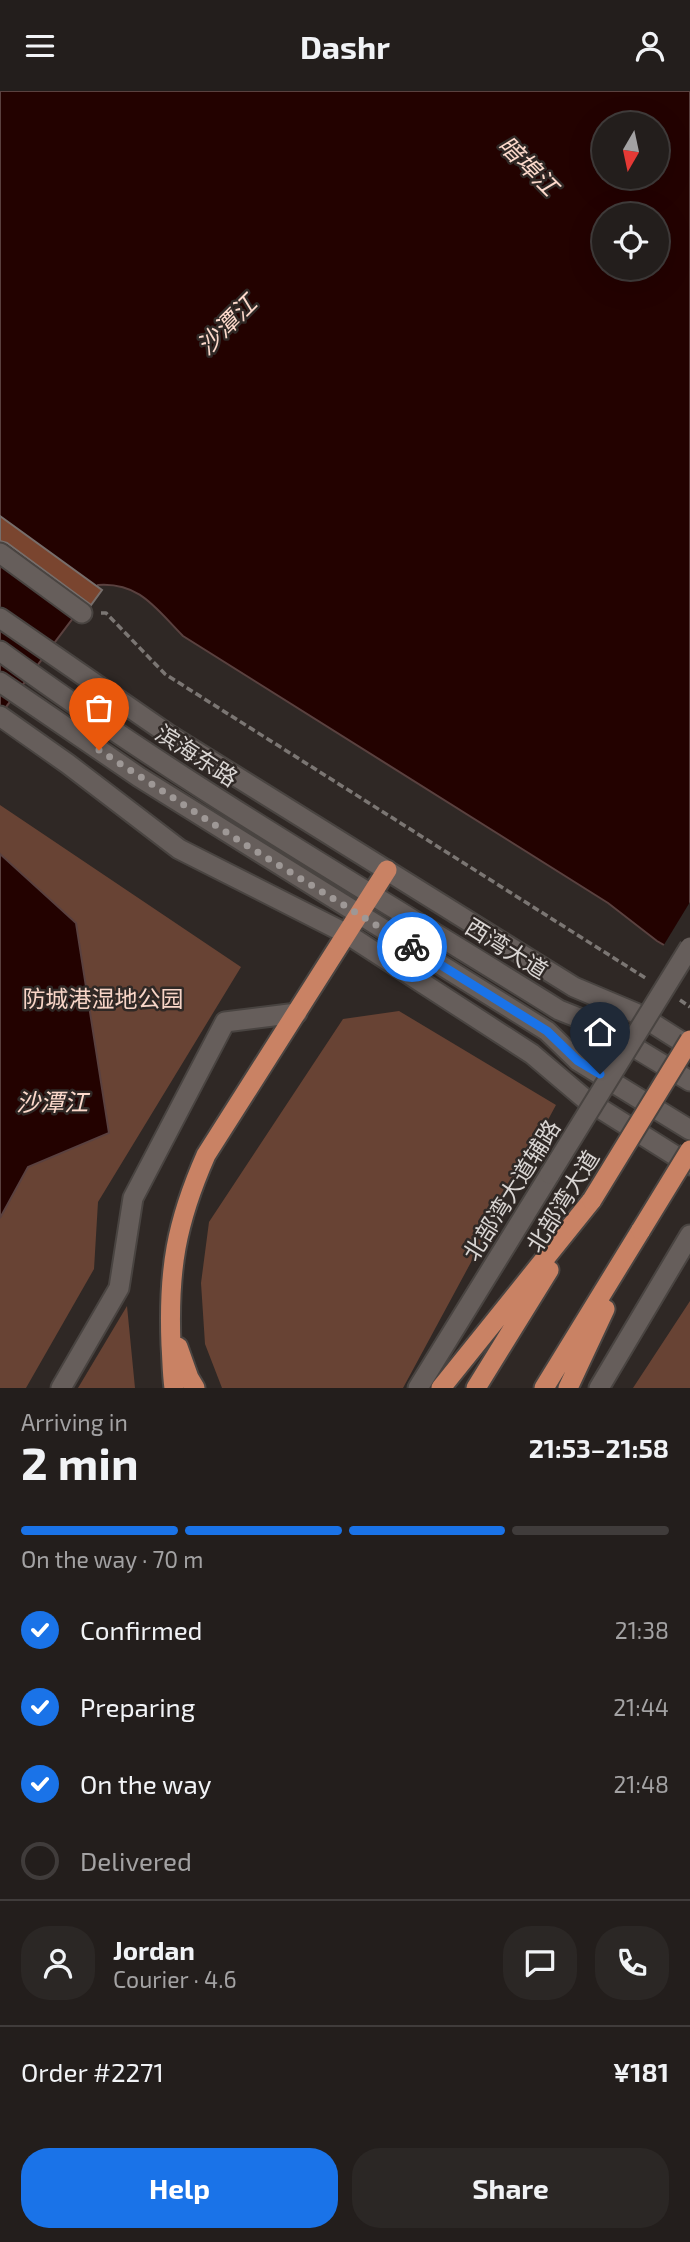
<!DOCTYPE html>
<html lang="en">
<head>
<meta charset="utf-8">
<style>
  body { margin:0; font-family:"Exo 2","Noto Sans SC",sans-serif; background:#2b2725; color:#f1f3f6; height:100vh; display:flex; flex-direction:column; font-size:26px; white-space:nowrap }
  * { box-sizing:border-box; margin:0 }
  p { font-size:23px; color:#a3a2a3 }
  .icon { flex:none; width:38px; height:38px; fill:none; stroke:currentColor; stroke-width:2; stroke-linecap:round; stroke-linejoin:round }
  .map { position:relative; height:1297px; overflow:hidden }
  .drawer { display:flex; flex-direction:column; background:#231e1c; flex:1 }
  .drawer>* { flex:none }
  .needle { width:46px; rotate:189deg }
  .tools { position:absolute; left:592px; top:21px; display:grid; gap:14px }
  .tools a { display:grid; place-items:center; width:77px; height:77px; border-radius:50%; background:#231e1c; box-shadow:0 7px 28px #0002,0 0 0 2px #403c3b; font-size:35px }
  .pin { position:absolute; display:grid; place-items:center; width:60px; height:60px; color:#fff; margin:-72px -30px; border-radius:50% 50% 50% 0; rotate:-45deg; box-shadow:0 0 7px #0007 }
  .pin .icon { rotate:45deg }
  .courier { position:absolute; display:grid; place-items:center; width:70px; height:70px; margin:-35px; border:5px solid #1a73e8; border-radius:50%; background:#fff; color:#222; box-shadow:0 2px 9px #0007 }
  .overview em { font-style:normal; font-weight:700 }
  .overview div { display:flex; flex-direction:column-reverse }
  .overview { display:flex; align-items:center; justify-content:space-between; height:119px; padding:0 21px }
  h1 { font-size:46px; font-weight:700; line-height:52px }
  .bar { display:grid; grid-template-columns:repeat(4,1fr); gap:10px 7px; align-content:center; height:84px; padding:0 21px }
  .bar i { height:9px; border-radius:5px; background:#403c3b }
  .bar .current { background:#1a73e8 }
  .bar p { grid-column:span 4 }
  .line { display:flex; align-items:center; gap:18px; padding:0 21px; border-top:2px solid #403c3b }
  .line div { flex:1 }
  .round { display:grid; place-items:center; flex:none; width:74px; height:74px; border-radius:28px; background:#2b2725 }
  ol { padding:0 21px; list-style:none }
  li { display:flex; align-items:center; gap:21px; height:77px }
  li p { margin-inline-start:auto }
  li .icon { padding:7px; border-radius:50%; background:#1a73e8; color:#fff; stroke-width:4 }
  li:last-child { color:#a3a2a3 }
  li i { width:38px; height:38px; border:4px solid #403c3b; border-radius:50% }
  .cta { display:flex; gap:14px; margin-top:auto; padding:14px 21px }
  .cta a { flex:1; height:80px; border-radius:28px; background:#1a73e8; color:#fff; font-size:28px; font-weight:700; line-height:80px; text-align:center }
  .cta a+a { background:#2b2725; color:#f1f3f6 }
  header { display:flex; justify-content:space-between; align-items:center; height:91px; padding:0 21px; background:#231e1c; font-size:32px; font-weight:700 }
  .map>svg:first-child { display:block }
</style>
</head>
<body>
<header><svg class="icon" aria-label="menu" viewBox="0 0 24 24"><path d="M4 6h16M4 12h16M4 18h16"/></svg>Dashr<svg class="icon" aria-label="person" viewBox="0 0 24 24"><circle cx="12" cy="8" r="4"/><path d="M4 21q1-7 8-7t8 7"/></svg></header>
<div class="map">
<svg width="690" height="1297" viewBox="0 0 690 1297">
  <rect width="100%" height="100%" fill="#2f2825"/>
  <path fill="#684334" d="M 0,714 L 241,876 L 98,1111 L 94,1178 L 26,1297 L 0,1297 Z
    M 399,920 L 556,1014 L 403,1297 L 222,1297 L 205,1253 L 201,1192 L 209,1131 L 343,928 Z
    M 690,1210 L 690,1297 L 633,1297 Z
    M 127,1215 L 135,1297 L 78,1297 Z"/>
  <path fill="#230200" stroke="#5a413f" stroke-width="2" fill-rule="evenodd" d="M 0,0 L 690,0 L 690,869 L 657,850 L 608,812 L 183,545 C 156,518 140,491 98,494 L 0,624 ZM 604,33 L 656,33 L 656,86 L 604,86 ZM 604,124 L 656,124 L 656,177 L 604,177 Z
    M 0,763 L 76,832 L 109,1042 L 28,1076 L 0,1127 Z"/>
  <path fill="#2f2825" d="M 690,811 L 690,872 L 662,857 Z"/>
  <path fill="#7a452f" stroke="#776e6b" stroke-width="2" d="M 0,425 L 102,499 L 91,514 L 7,452 L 0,450 Z"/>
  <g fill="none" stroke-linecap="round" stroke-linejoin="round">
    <g stroke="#494441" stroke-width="23">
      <path id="minor" d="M 0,462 L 82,522
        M 0,527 L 168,643 L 574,896 L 638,923 L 690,956
        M 0,625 L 68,673 L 179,758 L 347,843 L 532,963 L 585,1008 L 690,1074
        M 61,1297 L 119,1197 L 133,1107 L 225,931 L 297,922"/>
    </g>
    <g stroke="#494441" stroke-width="23">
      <path id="secondary" d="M 0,560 C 179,691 372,802 559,919 L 599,935 L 690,990
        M 0,591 L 139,686 L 547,940 L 578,970 L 690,1039
        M 418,1297 L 550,1083
        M 599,1297 L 690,1144"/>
    </g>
    <g stroke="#494441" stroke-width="23">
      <path id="trunk" d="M 178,1256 L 189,1287 L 195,1297
        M 174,1297 C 172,1283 172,1268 171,1254 C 168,1179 176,1132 206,1064 L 387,779
        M 441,1297 L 592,1109
        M 476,1297 L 549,1179
        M 544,1297 L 641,1139
        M 568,1297 L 605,1218"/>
    </g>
    <path stroke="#7b7673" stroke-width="3.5" stroke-dasharray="7 3.5" stroke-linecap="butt" d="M 101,522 L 106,522 L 165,583 L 647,888
      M 680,909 L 690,916"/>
    <use href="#minor" stroke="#665e5b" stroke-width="19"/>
    <use href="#secondary" stroke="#665e5b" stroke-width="19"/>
    <use href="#trunk" stroke="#c98264" stroke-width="19"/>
    <g stroke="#494441" stroke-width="23" stroke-linecap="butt">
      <path id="secondary-bridge" d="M 550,1083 L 690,856"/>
    </g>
    <g stroke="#494441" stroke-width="23" stroke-linecap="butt">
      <path id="trunk-bridge" d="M 592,1109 L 690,949
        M 641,1139 L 690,1059"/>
    </g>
    <use href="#secondary-bridge" stroke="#665e5b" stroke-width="19"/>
    <use href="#trunk-bridge" stroke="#c98264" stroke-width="19"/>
  </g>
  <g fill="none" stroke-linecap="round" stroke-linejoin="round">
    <path stroke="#9e9896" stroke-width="7" stroke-dasharray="0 12.6" d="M 99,659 L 246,754 L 412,856"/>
    <path stroke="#1a73e8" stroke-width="9" d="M 412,856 L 547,940 L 578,970 L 600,983"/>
  </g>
  <g text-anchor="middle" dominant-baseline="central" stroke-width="5" stroke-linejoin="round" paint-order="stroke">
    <g font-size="23" fill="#d9d5d3" stroke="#2f2825">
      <text transform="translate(197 664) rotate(33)">滨海东路</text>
      <text transform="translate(507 857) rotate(32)">西湾大道</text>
      <text transform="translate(511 1099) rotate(-58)">北部湾大道辅路</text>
      <text transform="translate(562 1110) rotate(-58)">北部湾大道</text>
    </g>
    <g font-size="23" fill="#f8d5c7" stroke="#2f2825">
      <text x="103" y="907">防城港湿地公园</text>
    </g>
    <g font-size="24" font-style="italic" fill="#fcd9cb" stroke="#2f2825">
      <text transform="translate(529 74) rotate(45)">暗埠江</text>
      <text transform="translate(226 233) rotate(-45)">沙潭江</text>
      <text x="52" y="1010">沙潭江</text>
    </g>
  </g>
</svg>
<div class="tools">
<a><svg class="needle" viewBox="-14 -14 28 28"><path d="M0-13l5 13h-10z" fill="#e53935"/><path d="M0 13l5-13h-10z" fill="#a3a2a3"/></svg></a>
<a><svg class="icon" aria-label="locate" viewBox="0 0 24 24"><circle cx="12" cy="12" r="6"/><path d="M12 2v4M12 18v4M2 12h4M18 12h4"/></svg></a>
</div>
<div class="pin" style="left:99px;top:659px;background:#ea580c"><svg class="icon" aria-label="bag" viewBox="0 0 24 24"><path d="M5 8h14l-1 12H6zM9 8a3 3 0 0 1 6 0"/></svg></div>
<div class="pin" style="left:600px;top:983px;background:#1f2937"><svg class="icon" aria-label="home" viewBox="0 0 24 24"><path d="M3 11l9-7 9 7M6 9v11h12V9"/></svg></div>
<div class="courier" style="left:412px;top:856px"><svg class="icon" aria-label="bike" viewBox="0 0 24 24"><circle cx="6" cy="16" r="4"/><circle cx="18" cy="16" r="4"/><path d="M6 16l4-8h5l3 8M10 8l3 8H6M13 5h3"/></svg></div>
</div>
<section class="drawer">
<div class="overview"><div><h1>2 min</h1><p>Arriving in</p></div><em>21:53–21:58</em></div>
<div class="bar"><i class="current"></i><i class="current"></i><i class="current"></i><i></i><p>On the way · 70 m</p></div>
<ol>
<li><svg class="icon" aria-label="check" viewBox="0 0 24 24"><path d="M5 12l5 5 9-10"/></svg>Confirmed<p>21:38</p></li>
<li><svg class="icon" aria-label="check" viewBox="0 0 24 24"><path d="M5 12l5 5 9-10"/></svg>Preparing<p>21:44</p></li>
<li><svg class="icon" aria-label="check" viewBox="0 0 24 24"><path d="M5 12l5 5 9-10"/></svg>On the way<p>21:48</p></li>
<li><i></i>Delivered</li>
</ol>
<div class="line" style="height:126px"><a class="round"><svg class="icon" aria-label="person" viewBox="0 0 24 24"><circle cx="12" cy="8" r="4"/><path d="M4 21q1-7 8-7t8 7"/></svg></a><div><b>Jordan</b><p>Courier · 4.6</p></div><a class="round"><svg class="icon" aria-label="chat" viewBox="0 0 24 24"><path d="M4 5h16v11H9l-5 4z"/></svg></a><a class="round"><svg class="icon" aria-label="phone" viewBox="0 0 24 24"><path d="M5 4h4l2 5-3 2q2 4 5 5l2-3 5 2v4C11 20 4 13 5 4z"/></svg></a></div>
<div class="line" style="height:91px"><div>Order #2271</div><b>¥181</b></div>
<div class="cta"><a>Help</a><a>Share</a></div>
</section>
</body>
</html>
